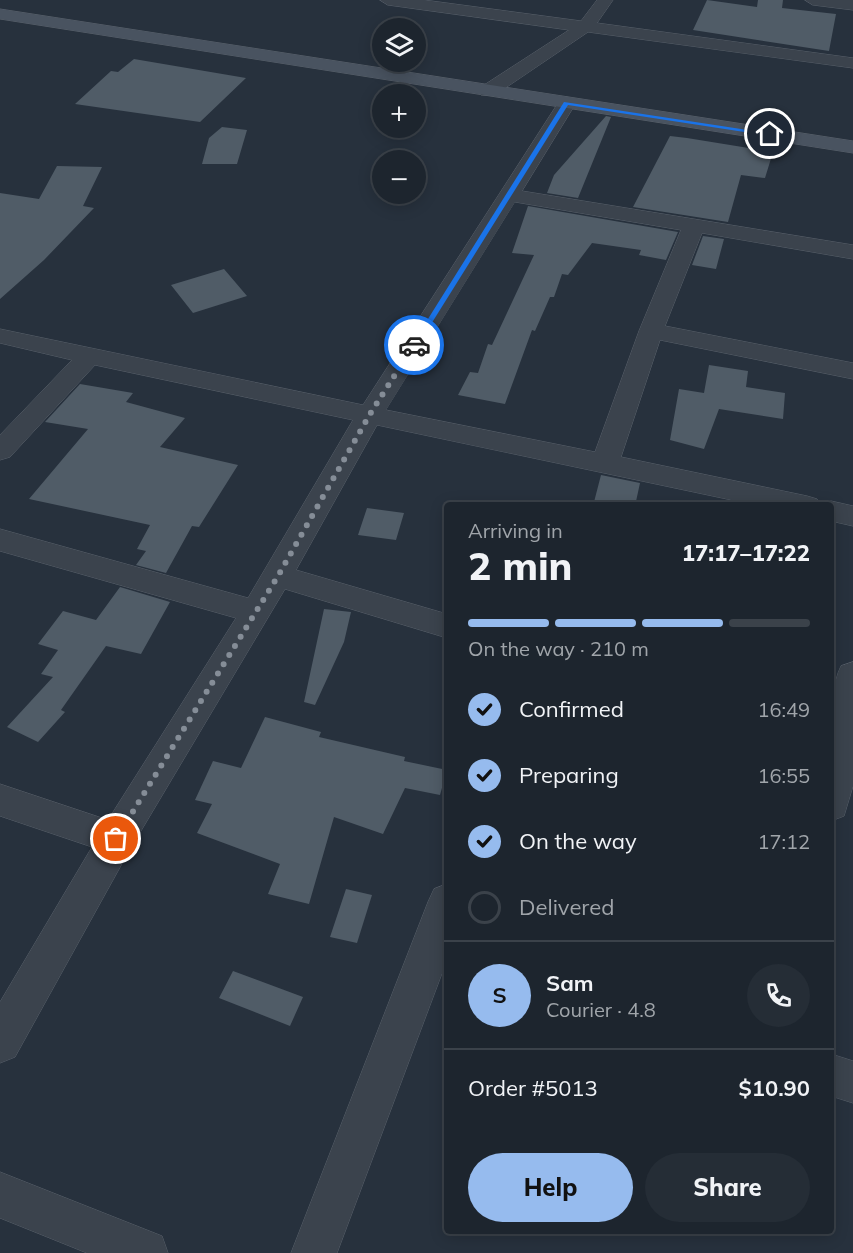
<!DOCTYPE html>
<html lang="en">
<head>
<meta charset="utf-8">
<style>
  body { margin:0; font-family:Mulish,sans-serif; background:#252d36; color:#f1f3f6; height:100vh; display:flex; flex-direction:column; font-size:22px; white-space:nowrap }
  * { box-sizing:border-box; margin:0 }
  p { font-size:20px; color:#a0a5aa }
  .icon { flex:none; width:33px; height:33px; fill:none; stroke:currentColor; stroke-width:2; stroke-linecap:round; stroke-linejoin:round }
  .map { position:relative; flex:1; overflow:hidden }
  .side { position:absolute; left:444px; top:502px; width:390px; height:732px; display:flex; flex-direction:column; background:#1d252e; border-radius:6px; box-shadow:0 3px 15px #0003,0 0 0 2px #3b424a }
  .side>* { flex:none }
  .controls { position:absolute; left:372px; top:18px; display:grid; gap:12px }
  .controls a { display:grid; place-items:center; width:54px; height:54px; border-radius:50%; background:#1d252e; box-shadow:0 3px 15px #0003,0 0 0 2px #3b424a; font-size:30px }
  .pin { position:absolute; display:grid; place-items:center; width:51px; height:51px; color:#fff; margin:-26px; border:3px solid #fff; border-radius:50%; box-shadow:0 2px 6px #0007 }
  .courier { position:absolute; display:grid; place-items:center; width:60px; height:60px; margin:-30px; border:4px solid #1a73e8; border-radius:50%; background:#fff; color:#222; box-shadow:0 2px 8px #0007 }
  .head em { font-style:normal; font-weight:800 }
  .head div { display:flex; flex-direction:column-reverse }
  .head { display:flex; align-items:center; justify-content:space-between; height:102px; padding:0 24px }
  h1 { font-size:39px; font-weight:800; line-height:45px }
  .bar { display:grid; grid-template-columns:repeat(4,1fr); gap:9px 6px; align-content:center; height:72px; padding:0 24px }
  .bar i { height:8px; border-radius:4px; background:#3b424a }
  .bar .selected { background:#96bbee }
  .bar p { grid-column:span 4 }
  .line { display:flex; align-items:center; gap:15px; padding:0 24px; border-top:2px solid #3b424a }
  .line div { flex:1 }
  .round { display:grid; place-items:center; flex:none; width:63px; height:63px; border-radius:32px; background:#252d36 }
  ol { padding:0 24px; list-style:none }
  li { display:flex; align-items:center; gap:18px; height:66px }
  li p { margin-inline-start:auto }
  li .icon { padding:6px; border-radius:50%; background:#96bbee; color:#111; stroke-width:4 }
  li:last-child { color:#a0a5aa }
  li i { width:33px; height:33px; border:3px solid #3b424a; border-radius:50% }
  .primary-button { display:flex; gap:12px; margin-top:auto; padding:12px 24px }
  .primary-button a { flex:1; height:69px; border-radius:36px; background:#96bbee; color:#111; font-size:24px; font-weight:800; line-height:69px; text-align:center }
  .primary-button a+a { background:#252d36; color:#f1f3f6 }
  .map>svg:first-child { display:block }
</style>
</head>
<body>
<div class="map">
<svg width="853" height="1253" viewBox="0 0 853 1253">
  <rect width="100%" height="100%" fill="#27313d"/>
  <path fill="#505c67" d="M 707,0 L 757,7 L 758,0 L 783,0 L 782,8 L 836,14 L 829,51 L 693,30 Z
    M 134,59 L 246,78 L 200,122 L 75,104 L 111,71 L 118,72 Z
    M 606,116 L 611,117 L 578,198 L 547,193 L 554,175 Z
    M 222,127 L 247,130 L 237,164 L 202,164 L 209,138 Z
    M 670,136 L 687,138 L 773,152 L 765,178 L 741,175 L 728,222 L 633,207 Z
    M 57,166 L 102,167 L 83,206 L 94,208 L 44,260 L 0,299 L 0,193 L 39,199 Z
    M 528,206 L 678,232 L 666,260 L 639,255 L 641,250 L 592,243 L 568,275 L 562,274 L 554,297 L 550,297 L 535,331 L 532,330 L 505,404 L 458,395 L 470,372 L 478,373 L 488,344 L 492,345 L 534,255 L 512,253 Z
    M 703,236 L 724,239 L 716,269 L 692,265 Z
    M 224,269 L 247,296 L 193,313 L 171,285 Z
    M 709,365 L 748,371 L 746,387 L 785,393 L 783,419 L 719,409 L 704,449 L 670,440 L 679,389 L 704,393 Z
    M 80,384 L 133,393 L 126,402 L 185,418 L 160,447 L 238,465 L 199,527 L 192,526 L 166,573 L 136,565 L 146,551 L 137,549 L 150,525 L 29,499 L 88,429 L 45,422 Z
    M 601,475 L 640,483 L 635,506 L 594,502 Z
    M 367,508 L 404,513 L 396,540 L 358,535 Z
    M 120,587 L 170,602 L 141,654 L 106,646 L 61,710 L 65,712 L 38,742 L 7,727 L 53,677 L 41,674 L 58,650 L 38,644 L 63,611 L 96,620 Z
    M 324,609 L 351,612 L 344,642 L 315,705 L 304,702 Z
    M 265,717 L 321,732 L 319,737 L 405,757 L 404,761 L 447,770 L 440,795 L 405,788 L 383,834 L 334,817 L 309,904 L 268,894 L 280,864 L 197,833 L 212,804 L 195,800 L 213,761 L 241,768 Z
    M 346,889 L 372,895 L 357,943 L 330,937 Z
    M 233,971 L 303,997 L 290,1026 L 219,998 Z"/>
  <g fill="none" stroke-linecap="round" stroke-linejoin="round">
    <g stroke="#59616b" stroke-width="1">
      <path id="street" d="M 380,0 L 424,0 L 581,21 L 597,0 L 613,0 L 597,23 L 853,58 L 853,68 L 588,32 L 495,95 L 481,95 L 479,91 L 481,87 L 569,30 L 388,5 Z
        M 805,0 L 853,0 L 853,10 L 813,5 Z
        M 567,97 L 576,103 L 522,191 L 853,245 L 853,259 L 702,233 L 665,326 L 853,363 L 853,379 L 660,340 L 621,457 L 807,496 L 817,499 L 820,505 L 831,501 L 853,506 L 853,526 L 831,521 L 831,506 L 760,506 L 377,425 L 296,570 L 447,614 L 447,638 L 285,589 L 129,851 L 15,1057 L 0,1063 L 0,1002 L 92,847 L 0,816 L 0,784 L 108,820 L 236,618 L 0,551 L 0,529 L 248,598 L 353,420 L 95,365 L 10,457 L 0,460 L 0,435 L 72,360 L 0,343 L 0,329 L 363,405 L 558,103 ZM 515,202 L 681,230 L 639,331 L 595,452 L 386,410 Z
        M 853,662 L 853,786 L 844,816 L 831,821 C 831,781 824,700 841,666 Z
        M 447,884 L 447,960 L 337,1253 L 291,1253 L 428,902 L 434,889 Z
        M 831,1054 L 853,1061 L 853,1103 L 831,1096 Z
        M 0,1172 L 162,1236 L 168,1253 L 87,1253 L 0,1218 Z"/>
    </g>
    <g stroke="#59616b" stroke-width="1">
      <path id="secondary" d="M 0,9 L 853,141 L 853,153 L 0,19 Z"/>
    </g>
    <use href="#street" fill="#3b434d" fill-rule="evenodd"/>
    <use href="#secondary" fill="#495360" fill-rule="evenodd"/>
  </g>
  <path fill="#1a73e8" d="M 564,102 L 773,134 L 770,136 L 568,105 L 418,345 L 411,346 Z"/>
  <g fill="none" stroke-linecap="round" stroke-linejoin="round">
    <path stroke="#858d97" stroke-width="6" stroke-dasharray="0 10.8" d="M 116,839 L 278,576 L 370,414 L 414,345"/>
  </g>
</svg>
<div class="controls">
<a><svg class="icon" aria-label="layers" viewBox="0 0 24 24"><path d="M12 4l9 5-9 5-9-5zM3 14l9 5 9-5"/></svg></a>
<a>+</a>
<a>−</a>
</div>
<div class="pin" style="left:116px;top:839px;background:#ea580c"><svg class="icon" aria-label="bag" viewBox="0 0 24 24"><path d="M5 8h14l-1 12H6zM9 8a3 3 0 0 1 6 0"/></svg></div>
<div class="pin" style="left:770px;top:134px;background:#1f2937"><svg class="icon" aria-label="home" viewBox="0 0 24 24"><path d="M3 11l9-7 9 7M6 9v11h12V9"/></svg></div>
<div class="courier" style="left:414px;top:345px"><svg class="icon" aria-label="car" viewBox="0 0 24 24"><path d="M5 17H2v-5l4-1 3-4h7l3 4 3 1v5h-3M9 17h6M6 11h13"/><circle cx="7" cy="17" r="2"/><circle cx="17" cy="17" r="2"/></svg></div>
<section class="side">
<div class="head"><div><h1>2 min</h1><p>Arriving in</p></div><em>17:17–17:22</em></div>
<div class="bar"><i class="selected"></i><i class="selected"></i><i class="selected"></i><i></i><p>On the way · 210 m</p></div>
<ol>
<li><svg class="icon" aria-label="check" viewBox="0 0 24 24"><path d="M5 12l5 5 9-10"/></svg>Confirmed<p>16:49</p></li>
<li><svg class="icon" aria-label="check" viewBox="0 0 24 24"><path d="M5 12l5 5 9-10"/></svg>Preparing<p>16:55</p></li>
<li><svg class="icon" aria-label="check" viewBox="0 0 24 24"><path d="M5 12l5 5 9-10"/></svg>On the way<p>17:12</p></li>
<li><i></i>Delivered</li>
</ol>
<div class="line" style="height:108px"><b class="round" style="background:#96bbee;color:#111">S</b><div><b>Sam</b><p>Courier · 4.8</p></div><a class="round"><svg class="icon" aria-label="phone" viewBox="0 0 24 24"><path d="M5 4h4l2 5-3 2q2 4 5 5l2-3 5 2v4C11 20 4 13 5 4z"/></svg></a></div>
<div class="line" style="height:78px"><div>Order #5013</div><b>$10.90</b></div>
<div class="primary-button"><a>Help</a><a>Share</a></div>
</section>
</div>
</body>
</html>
